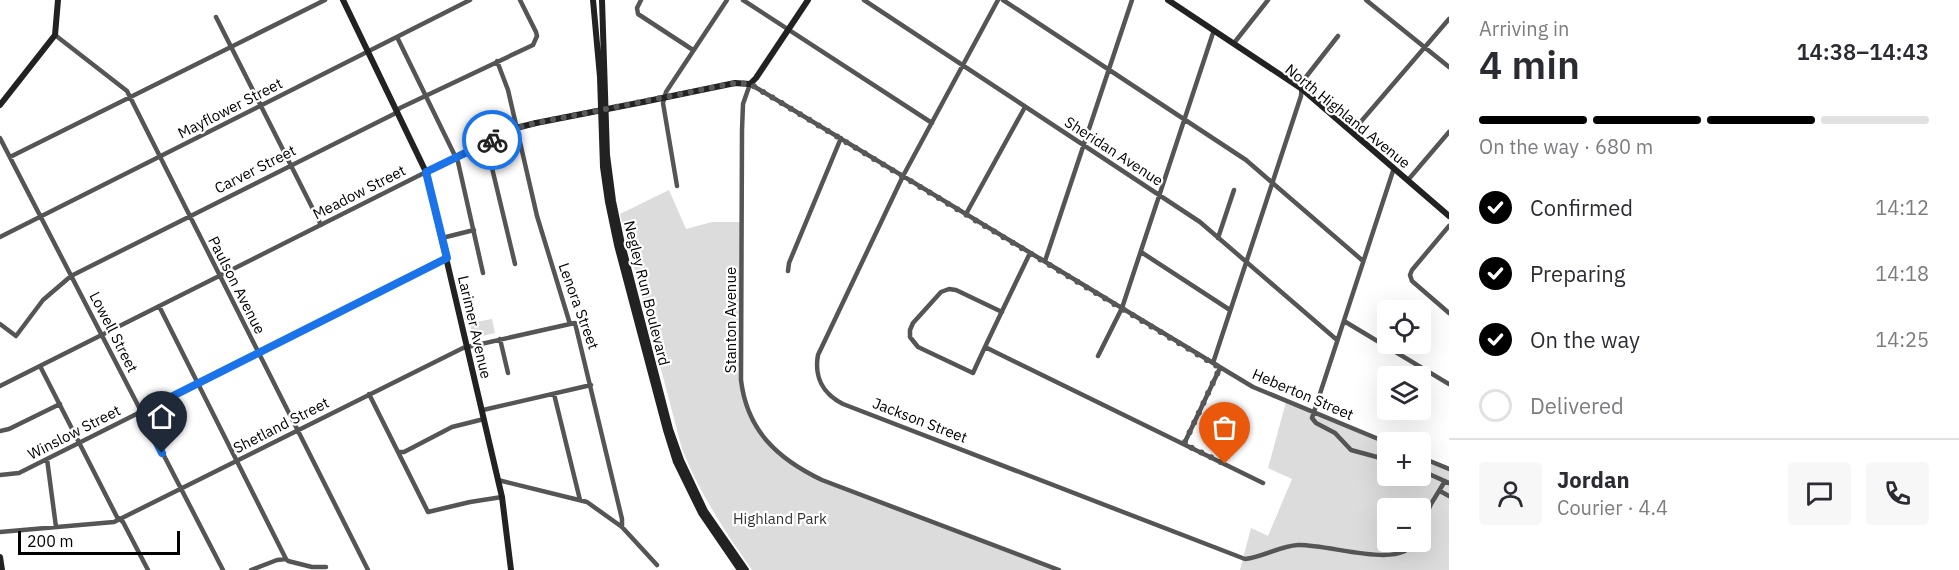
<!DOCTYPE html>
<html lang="en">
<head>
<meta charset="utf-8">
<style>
  body { margin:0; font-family:"IBM Plex Sans",sans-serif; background:#f7f7f7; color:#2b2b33; height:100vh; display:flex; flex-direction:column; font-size:22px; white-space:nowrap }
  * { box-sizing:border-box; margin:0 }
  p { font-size:20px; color:#7c7c81 }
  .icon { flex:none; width:33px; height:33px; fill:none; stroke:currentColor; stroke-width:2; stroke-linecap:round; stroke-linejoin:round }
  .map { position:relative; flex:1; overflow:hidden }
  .drawer { display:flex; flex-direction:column; background:#fff; width:510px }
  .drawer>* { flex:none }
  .buttons { position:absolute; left:1377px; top:300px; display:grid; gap:12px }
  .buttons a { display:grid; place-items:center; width:54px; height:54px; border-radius:6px; background:#fff; box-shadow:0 6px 24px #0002; font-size:30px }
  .scale { position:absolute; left:18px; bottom:15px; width:162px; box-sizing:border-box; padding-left:6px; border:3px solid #000; border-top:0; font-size:16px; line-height:21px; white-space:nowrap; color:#000; -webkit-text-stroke:4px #fff; paint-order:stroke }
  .pin { position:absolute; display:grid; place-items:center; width:51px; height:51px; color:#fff; margin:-62px -26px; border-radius:50% 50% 50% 0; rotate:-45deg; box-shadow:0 0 6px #0007 }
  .pin .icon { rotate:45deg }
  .courier { position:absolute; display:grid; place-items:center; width:60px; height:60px; margin:-30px; border:4px solid #1a73e8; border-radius:50%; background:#fff; color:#222; box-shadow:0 2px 8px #0007 }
  .summary em { font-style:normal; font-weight:600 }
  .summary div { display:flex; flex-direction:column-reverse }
  .summary { display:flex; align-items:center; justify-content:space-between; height:102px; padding:0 30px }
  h1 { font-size:39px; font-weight:600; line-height:45px }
  .bar { display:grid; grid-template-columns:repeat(4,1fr); gap:9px 6px; align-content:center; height:72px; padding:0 30px }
  .bar i { height:8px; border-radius:4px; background:#e1e1e2 }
  .bar .selected { background:#000 }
  .bar p { grid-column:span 4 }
  .line { display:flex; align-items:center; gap:15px; padding:0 30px; border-top:2px solid #e1e1e2 }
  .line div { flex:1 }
  .round { display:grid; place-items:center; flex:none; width:63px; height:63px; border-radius:6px; background:#f7f7f7 }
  ol { padding:0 30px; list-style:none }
  li { display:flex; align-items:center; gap:18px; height:66px }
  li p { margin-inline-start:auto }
  li .icon { padding:6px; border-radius:50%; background:#000; color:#fff; stroke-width:4 }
  li:last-child { color:#7c7c81 }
  li i { width:33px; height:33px; border:3px solid #e1e1e2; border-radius:50% }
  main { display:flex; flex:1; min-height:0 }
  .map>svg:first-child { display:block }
</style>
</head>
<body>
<main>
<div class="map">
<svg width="1449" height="570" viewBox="0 0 1449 570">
  <rect width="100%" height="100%" fill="#fff"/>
  <path fill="#dcdcdc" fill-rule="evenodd" d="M 669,190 L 686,229 L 712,222 L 742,222 L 742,388 L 750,415 L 776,452 L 822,480 L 1059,570 L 752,570 C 724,530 700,494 682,449 L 620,214 Z
    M 492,319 L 495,333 L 473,338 L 470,323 Z
    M 1286,402 L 1387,443 L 1388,476 L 1420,476 L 1421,457 L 1449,469 L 1449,570 L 1240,570 L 1251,528 L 1268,536 L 1292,479 L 1268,468 ZM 1388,508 L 1420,508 L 1420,542 L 1388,542 Z"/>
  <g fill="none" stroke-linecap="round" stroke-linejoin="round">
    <path stroke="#555" stroke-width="4.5" d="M 641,0 L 637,8 L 638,14 L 693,50
      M 743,0 L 932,123
      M 864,0 L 1200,222 L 1337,340
      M 998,0 L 903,176 L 818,355 C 814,377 823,394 843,404 L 1245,559 C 1263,557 1280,546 1298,545 C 1331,544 1399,570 1415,542
      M 1003,0 L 1246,160 L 1363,261
      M 1366,0 L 1449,67
      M 216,17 L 321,225
      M 55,35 L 127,91 L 368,570
      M 397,37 L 458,162 L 483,273
      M 1234,43 L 1268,0
      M 497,61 L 508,90 L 537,216 L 570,324
      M 1352,132 L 1449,19
      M 0,138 L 223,570
      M 486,143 L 515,264
      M 10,157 L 325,0
      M 1408,180 L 1449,132
      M 677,186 L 663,103 L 666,92 L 727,0
      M 966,214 L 1025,107
      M 1449,226 L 1412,270 L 1410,275 L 1412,281 L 1449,313
      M 0,237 L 470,0
      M 442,238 L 474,230
      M 1218,238 L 1234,190
      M 1141,252 L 1230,310
      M 1045,261 L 1132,0
      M 788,271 L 789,263 L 841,138
      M 159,306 L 286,559
      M 1002,312 L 956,290 L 949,289 L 941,292 L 913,323 L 910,330 L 910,337 L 918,347 L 973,373 C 991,333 1011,293 1030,253
      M 1344,321 L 1449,384
      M 0,324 L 16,336 L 43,300 L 71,276 L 366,128 L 394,114 L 400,108 L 533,45 L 537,36 L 536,32 L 520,0
      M 570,324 L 575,323 L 622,519 L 622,527
      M 500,339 L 508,373
      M 985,347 L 1263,483
      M 1098,356 L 1122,308 L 1214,30
      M 1213,363 L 1301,96 L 1302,82 L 1338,36
      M 40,366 L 117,517 L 123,522 L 148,570
      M 0,386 L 426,172
      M 369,394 L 428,512 L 470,502 L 502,497
      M 554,394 L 580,500
      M 483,410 L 591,385
      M 0,431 L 9,429 L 60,404
      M 1184,444 L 1220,368
      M 398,452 L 404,452 L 452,427 L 484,419
      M 1420,457 L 1449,469
      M 47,459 L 56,527
      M 1388,460 L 1351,450 L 1335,433 L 1316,423 L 1312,418 L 1394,168
      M 1420,470 L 1449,483
      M 0,475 L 19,473 L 447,258
      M 498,480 L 587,502 L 622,527 L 657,565
      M 1440,491 L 1449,496
      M 1420,528 L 1431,504 L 1445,481
      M 0,532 L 114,522 L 463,348 L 570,324
      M 251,570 L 277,560 L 286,559 L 288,561 L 312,567 L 326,567
      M 1059,570 L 822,480 C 778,459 747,431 741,380 L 742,130 L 743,104 L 750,84 L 1253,387 L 1388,443"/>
    <path stroke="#222" stroke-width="6" d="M 343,0 L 426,172 L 502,497 L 511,570
      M 593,0 L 600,77 L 603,167 L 608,202 L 617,245 L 666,430 L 676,462 L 701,513 L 740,570
      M 602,0 L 607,155 L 613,201 L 622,244 L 670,429 L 681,460 L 705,511 L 746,570
      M 1168,0 L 1302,89 L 1449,216
      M 643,102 L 735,83 L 750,84 L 756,78 L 808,0
      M 0,105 L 55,35 L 58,0
      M 426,172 L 516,128 L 536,123
      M 0,557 L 2,570"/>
    <path stroke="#222" stroke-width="6" d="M 536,123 L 643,102"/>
  </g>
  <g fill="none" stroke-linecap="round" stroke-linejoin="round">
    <path stroke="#595959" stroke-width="6" stroke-dasharray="0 10.8" d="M 492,140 L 516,128 L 536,123 L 735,83 L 750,84 L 1220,368 L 1184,444 L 1225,464"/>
    <path stroke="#1a73e8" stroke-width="8" d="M 162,453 L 141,412 L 447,258 L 426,172 L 492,140"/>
  </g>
  <g text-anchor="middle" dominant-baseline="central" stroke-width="4.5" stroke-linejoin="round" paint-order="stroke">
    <g font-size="15" fill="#000" stroke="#fff">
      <text transform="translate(230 108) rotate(-27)">Mayflower Street</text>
      <text transform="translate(1348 116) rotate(39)">North Highland Avenue</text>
      <text transform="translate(1114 151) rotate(33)">Sheridan Avenue</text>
      <text transform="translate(255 169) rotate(-27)">Carver Street</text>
      <text transform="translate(359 192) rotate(-27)">Meadow Street</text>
      <text transform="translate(237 285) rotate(63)">Paulson Avenue</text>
      <text transform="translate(647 293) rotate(76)">Negley Run Boulevard</text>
      <text transform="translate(579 306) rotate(70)">Lenora Street</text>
      <text transform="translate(730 320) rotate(-90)">Stanton Avenue</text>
      <text transform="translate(475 327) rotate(77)">Larimer Avenue</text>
      <text transform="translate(114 332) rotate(63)">Lowell Street</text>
      <text transform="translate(1303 394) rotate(23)">Heberton Street</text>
      <text transform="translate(920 420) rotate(21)">Jackson Street</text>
      <text transform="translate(281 425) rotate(-27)">Shetland Street</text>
      <text transform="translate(74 432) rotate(-27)">Winslow Street</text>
    </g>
    <g font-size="15" fill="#333" stroke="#fff">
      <text x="780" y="518">Highland Park</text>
    </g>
  </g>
</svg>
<div class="buttons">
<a><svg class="icon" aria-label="locate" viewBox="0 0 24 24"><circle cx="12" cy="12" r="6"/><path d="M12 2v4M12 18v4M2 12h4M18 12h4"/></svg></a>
<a><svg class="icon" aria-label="layers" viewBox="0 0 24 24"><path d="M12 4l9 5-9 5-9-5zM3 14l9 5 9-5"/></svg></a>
<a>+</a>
<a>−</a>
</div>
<div class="scale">200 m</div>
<div class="pin" style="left:1225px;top:464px;background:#ea580c"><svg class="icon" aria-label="bag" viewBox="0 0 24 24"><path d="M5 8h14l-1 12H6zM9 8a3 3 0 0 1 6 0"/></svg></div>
<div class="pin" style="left:162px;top:453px;background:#1f2937"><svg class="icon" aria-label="home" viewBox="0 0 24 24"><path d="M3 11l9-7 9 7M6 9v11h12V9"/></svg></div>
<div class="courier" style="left:492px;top:140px"><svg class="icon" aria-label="bike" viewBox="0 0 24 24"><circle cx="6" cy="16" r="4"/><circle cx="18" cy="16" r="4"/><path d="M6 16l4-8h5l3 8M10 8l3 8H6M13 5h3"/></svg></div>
</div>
<section class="drawer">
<div class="summary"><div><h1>4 min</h1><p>Arriving in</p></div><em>14:38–14:43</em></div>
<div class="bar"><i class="selected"></i><i class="selected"></i><i class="selected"></i><i></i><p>On the way · 680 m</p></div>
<ol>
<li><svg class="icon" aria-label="check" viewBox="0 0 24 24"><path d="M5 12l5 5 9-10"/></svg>Confirmed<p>14:12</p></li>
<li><svg class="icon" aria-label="check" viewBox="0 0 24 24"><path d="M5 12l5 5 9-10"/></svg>Preparing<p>14:18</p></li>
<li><svg class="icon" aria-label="check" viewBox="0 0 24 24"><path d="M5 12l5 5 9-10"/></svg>On the way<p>14:25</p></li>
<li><i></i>Delivered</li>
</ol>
<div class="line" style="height:108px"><a class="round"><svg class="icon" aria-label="person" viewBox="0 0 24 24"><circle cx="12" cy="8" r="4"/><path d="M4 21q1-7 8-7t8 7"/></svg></a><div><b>Jordan</b><p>Courier · 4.4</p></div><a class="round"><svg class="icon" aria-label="chat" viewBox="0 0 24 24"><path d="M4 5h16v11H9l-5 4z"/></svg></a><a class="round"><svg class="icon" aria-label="phone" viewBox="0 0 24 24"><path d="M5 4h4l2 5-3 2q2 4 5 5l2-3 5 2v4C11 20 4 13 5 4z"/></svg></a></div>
</section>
</main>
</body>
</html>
